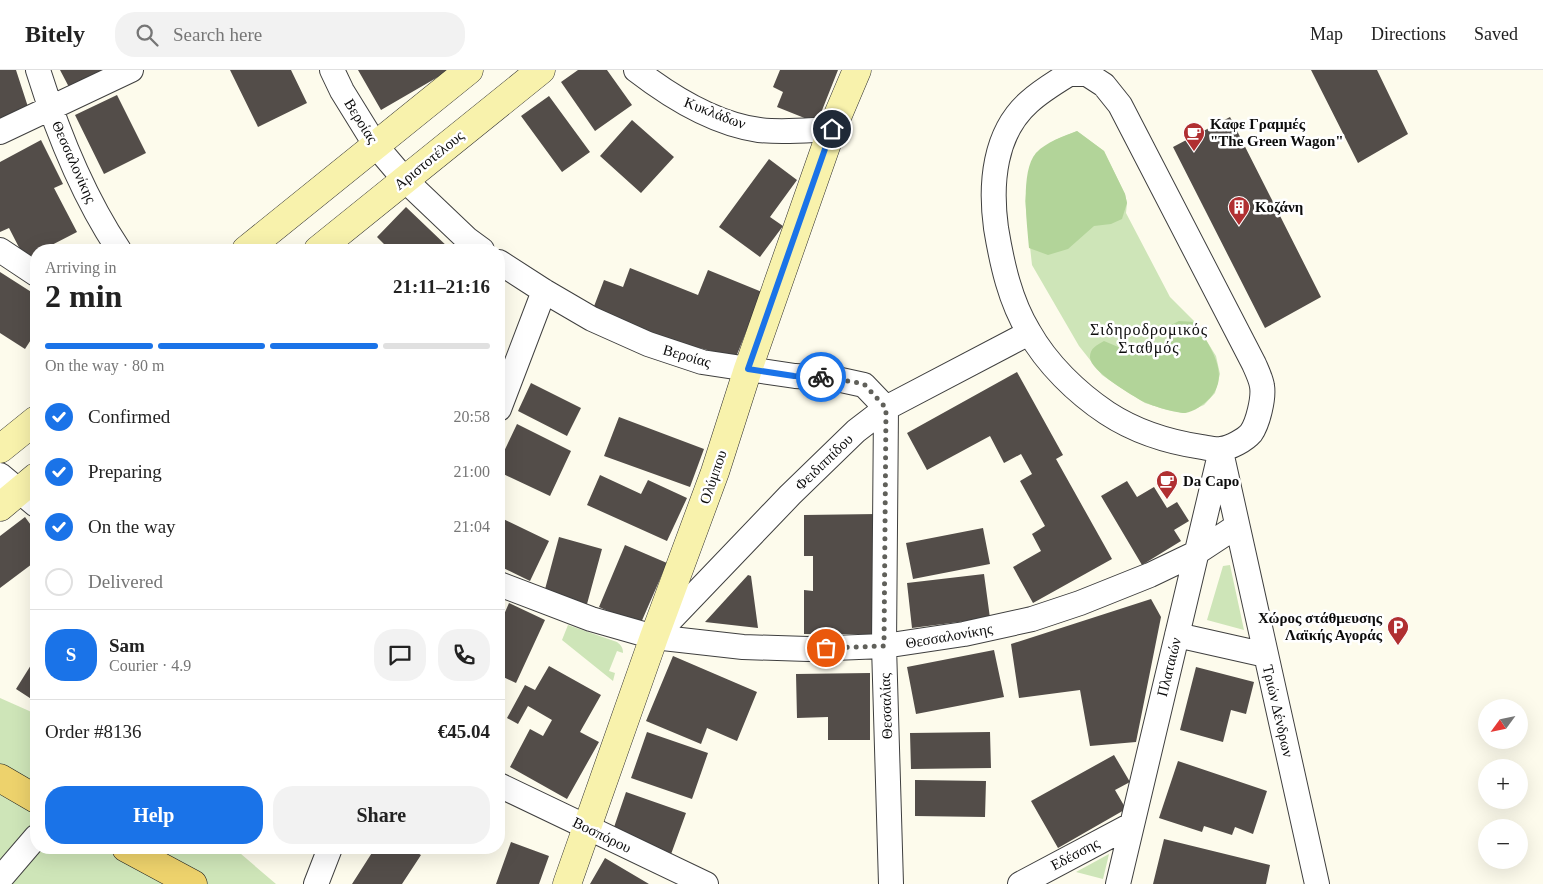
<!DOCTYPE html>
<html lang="en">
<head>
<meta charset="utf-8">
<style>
  body { margin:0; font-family:Georgia,serif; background:#f2f2f2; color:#222; height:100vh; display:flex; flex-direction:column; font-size:19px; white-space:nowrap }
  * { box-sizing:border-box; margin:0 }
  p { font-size:16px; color:#767676 }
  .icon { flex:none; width:28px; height:28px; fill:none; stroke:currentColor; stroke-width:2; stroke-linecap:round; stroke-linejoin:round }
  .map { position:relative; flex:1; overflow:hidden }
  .panel { position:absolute; left:30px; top:174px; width:475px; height:610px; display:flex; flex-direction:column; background:#fff; border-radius:20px; box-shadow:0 5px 20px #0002 }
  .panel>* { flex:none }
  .needle { width:32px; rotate:237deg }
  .buttons { position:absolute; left:1478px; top:629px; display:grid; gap:10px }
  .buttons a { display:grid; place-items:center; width:50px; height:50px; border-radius:50%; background:#fff; box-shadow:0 5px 20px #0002; font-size:25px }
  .pin { position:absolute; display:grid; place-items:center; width:42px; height:42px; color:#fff; margin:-21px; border:2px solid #fff; border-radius:50%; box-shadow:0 1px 5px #0007 }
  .courier { position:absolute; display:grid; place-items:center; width:50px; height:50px; margin:-25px; border:4px solid #1a73e8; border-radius:50%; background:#fff; color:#222; box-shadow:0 1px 6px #0007 }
  .head em { font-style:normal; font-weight:700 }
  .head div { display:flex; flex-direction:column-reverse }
  .head { display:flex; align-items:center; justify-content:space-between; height:85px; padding:0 15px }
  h1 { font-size:32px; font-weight:700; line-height:38px }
  .bar { display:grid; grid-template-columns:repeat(4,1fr); gap:8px 5px; align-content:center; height:60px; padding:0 15px }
  .bar i { height:6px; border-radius:4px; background:#e0e0e0 }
  .bar .selected { background:#1a73e8 }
  .bar p { grid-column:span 4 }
  .line { display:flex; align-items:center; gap:12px; padding:0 15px; border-top:1px solid #e0e0e0 }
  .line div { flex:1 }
  .round { display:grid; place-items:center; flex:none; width:52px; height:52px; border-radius:20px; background:#f2f2f2 }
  ol { padding:0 15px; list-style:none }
  li { display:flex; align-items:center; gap:15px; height:55px }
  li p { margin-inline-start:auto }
  li .icon { padding:5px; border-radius:50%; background:#1a73e8; color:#fff; stroke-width:4 }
  li:last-child { color:#767676 }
  li i { width:28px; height:28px; border:2px solid #e0e0e0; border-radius:50% }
  .primary-button { display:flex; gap:10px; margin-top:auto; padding:10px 15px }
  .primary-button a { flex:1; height:58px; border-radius:20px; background:#1a73e8; color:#fff; font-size:20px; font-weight:700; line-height:58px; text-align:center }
  .primary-button a+a { background:#f2f2f2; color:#222 }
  header { display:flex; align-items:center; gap:30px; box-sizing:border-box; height:70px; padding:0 25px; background:#fff; border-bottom:1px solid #e0e0e0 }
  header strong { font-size:24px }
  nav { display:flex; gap:28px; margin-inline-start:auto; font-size:18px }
  .search { width:350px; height:45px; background:#f2f2f2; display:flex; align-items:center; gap:12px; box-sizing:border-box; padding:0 18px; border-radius:20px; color:#767676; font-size:19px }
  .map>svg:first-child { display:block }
</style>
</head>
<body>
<header>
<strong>Bitely</strong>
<div class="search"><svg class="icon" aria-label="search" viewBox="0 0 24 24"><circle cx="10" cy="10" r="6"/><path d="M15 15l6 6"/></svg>Search here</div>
<nav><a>Map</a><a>Directions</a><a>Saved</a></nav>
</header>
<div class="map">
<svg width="1543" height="814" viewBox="0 0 1543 814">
  <rect width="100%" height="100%" fill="#fdfbec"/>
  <path fill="#cee5b8" d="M 1077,61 L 1104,81 L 1125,124 L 1127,133 L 1126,143 L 1170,227 L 1195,252 L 1216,286 L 1220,304 L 1215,323 L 1204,335 L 1185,343 L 1167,340 L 1145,333 L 1121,318 L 1102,305 L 1079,276 L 1032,195 L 1025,131 L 1029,100 L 1036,83 L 1055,70 Z
    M 1230,495 L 1244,560 L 1207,550 L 1223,496 Z
    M 568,555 L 617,572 C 621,575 623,578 623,583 L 617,581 L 609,601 L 615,603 L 613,611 L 562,570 Z
    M 0,628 L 36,644 L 36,778 L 234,778 L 276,814 L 0,814 Z
    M 1109,784 L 1103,809 L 1076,802 Z"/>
  <path fill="#b2d499" d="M 1077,61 L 1104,81 L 1125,124 L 1127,133 L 1122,149 L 1111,154 L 1094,156 L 1068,179 L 1048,185 L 1029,178 C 1027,154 1020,101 1036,83 C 1046,72 1064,66 1077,61 Z
    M 1179,251 L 1195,252 C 1208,274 1232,304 1210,328 C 1204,334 1194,342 1185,343 C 1175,343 1153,336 1144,332 C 1133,326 1089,300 1090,287 C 1090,278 1097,275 1104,271 L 1123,279 L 1142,282 L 1158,287 L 1167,270 L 1169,256 Z"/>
  <path fill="#534d49" d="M 0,0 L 16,0 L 29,40 L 0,52 Z
    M 60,0 L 107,0 L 70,19 Z
    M 230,0 L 291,0 L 307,33 L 258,57 Z
    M 358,0 L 450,0 L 381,40 Z
    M 578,0 L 607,0 L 632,35 L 595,61 L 561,12 Z
    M 780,0 L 838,0 L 817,53 L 777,37 L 783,22 L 773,17 Z
    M 1311,0 L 1377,0 L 1408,64 L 1358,93 Z
    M 117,25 L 146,83 L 104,104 L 75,45 Z
    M 549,26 L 590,82 L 562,102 L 521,46 Z
    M 1230,47 L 1321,227 L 1265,258 L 1173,77 Z
    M 632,50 L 674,87 L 641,123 L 600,86 Z
    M 41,70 L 63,114 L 54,118 L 77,162 L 42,180 L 36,180 L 36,183 L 25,189 L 9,158 L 0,162 L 0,92 Z
    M 769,89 L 797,110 L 770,147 L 783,156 L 760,187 L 719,157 Z
    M 406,137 L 451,180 L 390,180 L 377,167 Z
    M 630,198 L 698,225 L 708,200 L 762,222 L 736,287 L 679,273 L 593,239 L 604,210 L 623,217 Z
    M 0,202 L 36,225 L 36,262 L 25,279 L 0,263 Z
    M 1017,302 L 1063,385 L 1056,389 L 1112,489 L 1033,533 L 1013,497 L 1041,481 L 1032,464 L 1045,456 L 1020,411 L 1032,404 L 1021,384 L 1004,393 L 990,366 L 927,400 L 907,363 Z
    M 531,313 L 581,338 L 567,366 L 518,341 Z
    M 619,347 L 704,379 L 690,417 L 604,386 Z
    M 517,354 L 571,381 L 550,426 L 499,402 L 499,392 Z
    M 600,405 L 641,424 L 648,410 L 687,428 L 667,471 L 587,435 Z
    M 1127,411 L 1137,427 L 1154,417 L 1167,438 L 1177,432 L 1189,451 L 1174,460 L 1181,471 L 1142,495 L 1101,426 Z
    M 877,444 L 878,564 L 804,564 L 804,520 L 813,521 L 813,486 L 804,486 L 804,445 Z
    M 25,447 L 36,462 L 36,491 L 0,518 L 0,466 Z
    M 499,447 L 549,471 L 530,511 L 499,496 Z
    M 983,458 L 990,494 L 913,509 L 906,473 Z
    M 559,467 L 602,479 L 587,534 L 544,523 Z
    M 625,475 L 667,493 L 640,555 L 599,537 Z
    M 984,504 L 990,548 L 912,558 L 907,513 Z
    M 748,505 L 751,506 L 758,558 L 705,552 Z
    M 1151,529 L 1161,547 L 1136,672 L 1090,676 L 1080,620 L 1019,628 L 1011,574 Z
    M 509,533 L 545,550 L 516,613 L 499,605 L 499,556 Z
    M 994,580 L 1004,627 L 916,644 L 907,597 Z
    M 673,586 L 757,622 L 737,671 L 707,658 L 701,674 L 646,651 Z
    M 36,587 L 36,632 L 16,619 Z
    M 549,596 L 601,625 L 580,662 L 599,672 L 567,729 L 510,697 L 530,659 L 543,666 L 552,650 L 528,636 L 518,654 L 507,648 L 525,615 L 535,620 Z
    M 1196,597 L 1254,612 L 1246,644 L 1231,640 L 1223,672 L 1180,660 Z
    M 870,603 L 870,670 L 828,670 L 828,647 L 797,648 L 796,604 Z
    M 647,662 L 708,683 L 692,729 L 631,708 Z
    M 990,662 L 991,698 L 911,699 L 910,663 Z
    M 1114,685 L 1130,712 L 1115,720 L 1126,739 L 1058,778 L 1031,731 Z
    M 1178,691 L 1267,721 L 1253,764 L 1235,757 L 1232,765 L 1204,756 L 1202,762 L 1159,748 Z
    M 915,710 L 986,711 L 985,747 L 915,746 Z
    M 626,722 L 686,743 L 670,787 L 611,766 Z
    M 1164,769 L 1270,795 L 1266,814 L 1153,814 Z
    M 511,772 L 549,786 L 539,814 L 496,814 Z
    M 375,778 L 409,778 L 421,785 L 402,814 L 352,814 Z
    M 605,788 L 649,814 L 590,814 Z"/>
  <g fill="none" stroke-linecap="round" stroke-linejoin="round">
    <g stroke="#3f3f3f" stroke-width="26">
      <path id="street" d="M 38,0 C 57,61 83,126 119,180
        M 332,0 L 342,21 L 376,76 L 405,110 L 467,169 L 482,180
        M 636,0 C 671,27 715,54 759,60 C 784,63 808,60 832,59
        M 1069,4 L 1087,4 L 1104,15 L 1120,35 L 1254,294 C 1257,301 1261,309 1262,316 C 1264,328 1258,353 1251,363 C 1245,370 1230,378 1221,379 C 1216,380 1208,378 1202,377 C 1168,372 1136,362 1107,343 C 1077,323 1047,294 1029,262 C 1010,231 1002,194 996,158 C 990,114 994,63 1029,32 C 1041,21 1056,12 1069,4 Z
        M 0,62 L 131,0
        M 0,180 L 36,204
        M 499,192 L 544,221 L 592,249 L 648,274 L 702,292 L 795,306 L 832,308 L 864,315 L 886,338
        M 886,338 L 884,576 L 891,814
        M 499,339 L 544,221
        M 1222,386 L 1317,814
        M 0,405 L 36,435
        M 499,514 L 591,549 L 654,567 L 743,577 L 808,579 L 884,576 L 964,564 L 1032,549 L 1080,533 L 1150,505 L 1196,483 L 1237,456
        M 1177,565 L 1266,585
        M 655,566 L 790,425 L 856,361 L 886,338 L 1029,263
        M 499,715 L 706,814
        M 0,809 L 36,767
        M 316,814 L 330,778
        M 1020,814 L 1131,755
        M 1118,814 L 1221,380"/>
    </g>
    <g stroke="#2e2e2e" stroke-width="29">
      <path id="secondary" d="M 246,180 L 469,0
        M 318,180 L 541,0
        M 0,379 L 36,350
        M 0,437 L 36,407
        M 567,814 L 654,567 L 715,402 L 748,299 L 832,59 L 857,0"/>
    </g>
    <g stroke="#1d1d1d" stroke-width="29">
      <path id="primary" d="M 0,708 L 36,729
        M 126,778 L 193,814"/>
    </g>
    <use href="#street" stroke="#fff" stroke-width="24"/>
    <use href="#secondary" stroke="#f8f2ac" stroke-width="28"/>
    <use href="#primary" stroke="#edd26c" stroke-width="28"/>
  </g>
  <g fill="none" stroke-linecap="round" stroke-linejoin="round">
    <path stroke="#60605a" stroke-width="5" stroke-dasharray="0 9" d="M 821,307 L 832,308 L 864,314 L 886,338 L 884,576 L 826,578"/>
    <path stroke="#1a73e8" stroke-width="6" d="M 821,307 L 794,306 L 748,299 L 832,59"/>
  </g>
  <defs>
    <g id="cafe-pin" transform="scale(1.125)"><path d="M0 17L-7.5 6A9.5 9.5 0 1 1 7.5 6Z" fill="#b02f31" stroke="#fff"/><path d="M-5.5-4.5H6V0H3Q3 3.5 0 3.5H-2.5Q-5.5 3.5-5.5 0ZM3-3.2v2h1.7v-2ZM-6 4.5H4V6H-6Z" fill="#fff"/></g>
    <g id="building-pin" transform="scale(1.125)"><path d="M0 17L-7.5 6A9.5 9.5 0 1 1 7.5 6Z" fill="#b02f31" stroke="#fff"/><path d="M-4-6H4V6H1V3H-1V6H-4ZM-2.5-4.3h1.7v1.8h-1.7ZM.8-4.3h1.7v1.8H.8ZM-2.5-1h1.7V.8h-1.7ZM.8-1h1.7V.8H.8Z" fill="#fff"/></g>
    <g id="parking-pin" transform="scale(1.125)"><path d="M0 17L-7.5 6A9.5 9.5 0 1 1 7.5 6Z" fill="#b02f31" stroke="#fff"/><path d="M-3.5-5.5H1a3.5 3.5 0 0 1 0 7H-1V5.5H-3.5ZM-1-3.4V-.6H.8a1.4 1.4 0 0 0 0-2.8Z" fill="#fff"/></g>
  </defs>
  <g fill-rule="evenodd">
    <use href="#cafe-pin" x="1194" y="63"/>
    <use href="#building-pin" x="1239" y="137"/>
    <use href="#cafe-pin" x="1167" y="411"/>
    <use href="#parking-pin" x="1398" y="557"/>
  </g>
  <g text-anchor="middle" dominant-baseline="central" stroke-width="5" stroke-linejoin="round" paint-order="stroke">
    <g font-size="15" fill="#0c0c0c" stroke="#fff">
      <text transform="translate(715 43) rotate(21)">Κυκλάδων</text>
      <text transform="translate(361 51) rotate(58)">Βεροίας</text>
      <text transform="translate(429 90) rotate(-39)">Αριστοτέλους</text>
      <text transform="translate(74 92) rotate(66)">Θεσσαλονίκης</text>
      <text transform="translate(687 286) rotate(16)">Βεροίας</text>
      <text transform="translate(824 392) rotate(-44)">Φειδιππίδου</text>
      <text transform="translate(713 407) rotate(-71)">Ολύμπου</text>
      <text transform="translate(949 566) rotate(-10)">Θεσσαλονίκης</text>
      <text transform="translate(1169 597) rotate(-76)">Πλαταιών</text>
      <text transform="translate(886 636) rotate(-92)">Θεσσαλίας</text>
      <text transform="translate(1278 641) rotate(77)">Τριών Δένδρων</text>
      <text transform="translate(602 765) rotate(26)">Βοσπόρου</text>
      <text transform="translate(1075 784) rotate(-28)">Εδέσσης</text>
    </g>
    <g font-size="15" font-weight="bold" fill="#0c0c0c" stroke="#fff" text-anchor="start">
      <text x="1210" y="54">Καφε Γραμμές<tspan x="1210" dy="17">"The Green Wagon"</tspan></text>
      <text x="1255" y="137">Κοζάνη</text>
      <text x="1183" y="411">Da Capo</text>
      <text x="1382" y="548" text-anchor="end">Χώρος στάθμευσης<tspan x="1382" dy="17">Λαϊκής Αγοράς</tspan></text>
    </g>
    <g font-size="16" letter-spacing="1" fill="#0c0c0c" stroke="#fff">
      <text x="1149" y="259">Σιδηροδρομικός<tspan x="1149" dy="18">Σταθμός</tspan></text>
    </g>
  </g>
</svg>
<div class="buttons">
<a><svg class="needle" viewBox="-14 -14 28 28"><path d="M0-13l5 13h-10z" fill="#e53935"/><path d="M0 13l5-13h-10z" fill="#767676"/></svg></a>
<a>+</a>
<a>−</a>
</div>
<div class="pin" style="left:826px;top:578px;background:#ea580c"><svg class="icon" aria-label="bag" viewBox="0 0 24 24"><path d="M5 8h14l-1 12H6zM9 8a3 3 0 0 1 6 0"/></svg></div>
<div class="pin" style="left:832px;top:59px;background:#1f2937"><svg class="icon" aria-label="home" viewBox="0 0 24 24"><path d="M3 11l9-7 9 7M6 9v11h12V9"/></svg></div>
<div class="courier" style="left:821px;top:307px"><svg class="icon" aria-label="bike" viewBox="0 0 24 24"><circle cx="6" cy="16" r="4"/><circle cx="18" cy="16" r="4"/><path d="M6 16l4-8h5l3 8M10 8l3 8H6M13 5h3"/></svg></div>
<section class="panel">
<div class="head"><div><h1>2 min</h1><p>Arriving in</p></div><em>21:11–21:16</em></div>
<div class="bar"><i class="selected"></i><i class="selected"></i><i class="selected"></i><i></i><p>On the way · 80 m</p></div>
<ol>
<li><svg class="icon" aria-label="check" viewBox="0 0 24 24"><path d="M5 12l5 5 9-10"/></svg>Confirmed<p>20:58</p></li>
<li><svg class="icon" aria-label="check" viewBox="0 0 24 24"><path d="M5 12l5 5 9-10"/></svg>Preparing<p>21:00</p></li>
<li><svg class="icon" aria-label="check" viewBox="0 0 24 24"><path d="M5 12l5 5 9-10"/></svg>On the way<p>21:04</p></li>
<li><i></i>Delivered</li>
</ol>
<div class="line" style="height:90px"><b class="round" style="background:#1a73e8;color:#fff">S</b><div><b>Sam</b><p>Courier · 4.9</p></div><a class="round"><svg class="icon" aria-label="chat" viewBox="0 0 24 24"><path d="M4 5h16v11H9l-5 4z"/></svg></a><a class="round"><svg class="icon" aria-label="phone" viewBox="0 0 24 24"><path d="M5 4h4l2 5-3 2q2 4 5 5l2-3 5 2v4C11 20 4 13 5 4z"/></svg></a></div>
<div class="line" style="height:65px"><div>Order #8136</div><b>€45.04</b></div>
<div class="primary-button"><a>Help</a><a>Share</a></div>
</section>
</div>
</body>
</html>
